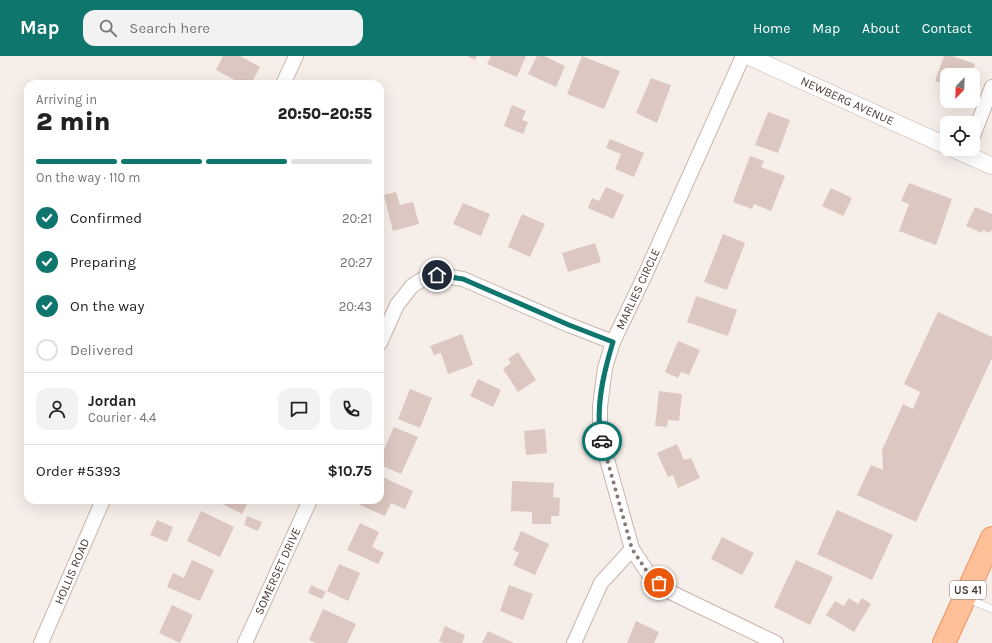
<!DOCTYPE html>
<html lang="en">
<head>
<meta charset="utf-8">
<style>
  body { margin:0; font-family:Karla,sans-serif; background:#f2f2f2; color:#222; height:100vh; display:flex; flex-direction:column; font-size:15px; white-space:nowrap }
  * { box-sizing:border-box; margin:0 }
  p { font-size:13px; color:#767676 }
  .icon { flex:none; width:22px; height:22px; fill:none; stroke:currentColor; stroke-width:2; stroke-linecap:round; stroke-linejoin:round }
  .map { position:relative; flex:1; overflow:hidden }
  .side { position:absolute; left:24px; top:24px; width:360px; height:424px; display:flex; flex-direction:column; background:#fff; border-radius:12px; box-shadow:0 4px 16px #0002 }
  .side>* { flex:none }
  .needle { width:26px; rotate:203deg }
  .buttons { position:absolute; left:940px; top:12px; display:grid; gap:8px }
  .buttons a { display:grid; place-items:center; width:40px; height:40px; border-radius:8px; background:#fff; box-shadow:0 4px 16px #0002; font-size:20px }
  .pin { position:absolute; display:grid; place-items:center; width:34px; height:34px; color:#fff; margin:-17px; border:2px solid #fff; border-radius:50%; box-shadow:0 1px 4px #0007 }
  .courier { position:absolute; display:grid; place-items:center; width:40px; height:40px; margin:-20px; border:3px solid #0f766e; border-radius:50%; background:#fff; color:#222; box-shadow:0 1px 5px #0007 }
  .summary em { font-style:normal; font-weight:800 }
  .summary div { display:flex; flex-direction:column-reverse }
  .summary { display:flex; align-items:center; justify-content:space-between; height:68px; padding:0 12px }
  h1 { font-size:26px; font-weight:800; line-height:30px }
  .bar { display:grid; grid-template-columns:repeat(4,1fr); gap:6px 4px; align-content:center; height:48px; padding:0 12px }
  .bar i { height:5px; border-radius:3px; background:#e0e0e0 }
  .bar .selected { background:#0f766e }
  .bar p { grid-column:span 4 }
  .line { display:flex; align-items:center; gap:10px; padding:0 12px; border-top:1px solid #e0e0e0 }
  .line div { flex:1 }
  .round { display:grid; place-items:center; flex:none; width:42px; height:42px; border-radius:12px; background:#f2f2f2 }
  ol { padding:0 12px; list-style:none }
  li { display:flex; align-items:center; gap:12px; height:44px }
  li p { margin-inline-start:auto }
  li .icon { padding:4px; border-radius:50%; background:#0f766e; color:#fff; stroke-width:4 }
  li:last-child { color:#767676 }
  li i { width:22px; height:22px; border:2px solid #e0e0e0; border-radius:50% }
  header { display:flex; align-items:center; gap:24px; box-sizing:border-box; height:56px; padding:0 20px; background:#0f766e; color:#fff }
  header strong { font-size:19px }
  nav { display:flex; gap:22px; margin-inline-start:auto; font-size:14px }
  .search { width:280px; height:36px; background:#f2f2f2; display:flex; align-items:center; gap:10px; box-sizing:border-box; padding:0 14px; border-radius:12px; color:#767676; font-size:15px }
  .map>svg:first-child { display:block }
</style>
</head>
<body>
<header>
<strong>Map</strong>
<div class="search"><svg class="icon" aria-label="search" viewBox="0 0 24 24"><circle cx="10" cy="10" r="6"/><path d="M15 15l6 6"/></svg>Search here</div>
<nav><a>Home</a><a>Map</a><a>About</a><a>Contact</a></nav>
</header>
<div class="map">
<svg width="992" height="587" viewBox="0 0 992 587">
  <rect width="100%" height="100%" fill="#f6eee9"/>
  <path fill="#dcc8c0" d="M 223,0 L 240,0 L 260,11 L 251,28 L 242,28 L 216,14 Z
    M 467,0 L 477,0 L 475,4 Z
    M 491,0 L 526,0 L 517,21 L 487,8 Z
    M 537,0 L 544,0 L 565,10 L 556,31 L 528,18 Z
    M 582,0 L 620,15 L 604,53 L 567,38 Z
    M 944,0 L 952,0 L 975,8 L 971,19 L 947,19 L 947,29 L 935,25 Z
    M 651,22 L 671,29 L 657,67 L 636,57 Z
    M 512,49 L 526,55 L 522,64 L 528,66 L 523,78 L 504,70 Z
    M 768,56 L 790,64 L 778,97 L 755,89 Z
    M 610,83 L 644,97 L 634,121 L 615,113 L 621,98 L 606,92 Z
    M 750,100 L 764,105 L 761,111 L 785,120 L 771,155 L 754,148 L 752,153 L 733,146 Z
    M 909,127 L 952,143 L 936,189 L 899,175 L 909,148 L 901,145 Z
    M 606,131 L 624,139 L 613,163 L 588,152 L 592,142 L 599,145 Z
    M 831,132 L 852,142 L 843,160 L 822,150 Z
    M 396,136 L 400,149 L 413,146 L 419,168 L 393,175 L 384,139 Z
    M 463,147 L 490,158 L 481,180 L 453,168 Z
    M 975,151 L 992,158 L 992,173 L 990,177 L 983,174 L 982,177 L 966,170 Z
    M 522,158 L 545,168 L 530,201 L 508,191 Z
    M 723,178 L 745,187 L 727,234 L 704,226 Z
    M 595,187 L 601,206 L 568,216 L 562,197 Z
    M 696,240 L 737,254 L 728,280 L 687,266 Z
    M 938,256 L 992,281 L 992,302 L 916,466 L 857,439 L 871,409 L 883,414 L 882,394 L 903,348 L 913,353 L 920,336 L 904,328 Z
    M 462,278 L 473,309 L 448,318 L 441,297 L 434,299 L 430,290 Z
    M 678,285 L 700,294 L 689,319 L 681,316 L 678,322 L 665,316 Z
    M 518,296 L 536,324 L 518,336 L 503,313 L 511,307 L 508,303 Z
    M 478,323 L 501,334 L 493,351 L 470,340 Z
    M 410,333 L 432,342 L 420,372 L 398,363 Z
    M 659,335 L 682,338 L 679,365 L 668,364 L 667,371 L 655,370 Z
    M 394,371 L 418,381 L 401,418 L 380,409 L 380,402 Z
    M 545,373 L 547,397 L 526,399 L 524,375 Z
    M 677,388 L 684,404 L 691,402 L 700,422 L 678,432 L 673,419 L 668,421 L 657,397 Z
    M 380,420 L 413,435 L 405,453 L 391,447 L 385,460 L 360,449 L 362,444 L 380,444 Z
    M 512,425 L 554,427 L 553,441 L 560,442 L 559,460 L 551,460 L 551,468 L 532,468 L 532,456 L 511,455 Z
    M 215,444 L 249,444 L 242,458 Z
    M 837,454 L 893,479 L 872,524 L 817,498 Z
    M 201,455 L 234,471 L 220,501 L 187,485 Z
    M 247,460 L 262,466 L 258,475 L 244,469 Z
    M 157,464 L 173,471 L 167,486 L 150,479 Z
    M 360,467 L 379,476 L 372,491 L 384,497 L 378,508 L 347,494 Z
    M 521,475 L 549,488 L 535,519 L 513,509 L 519,497 L 513,494 Z
    M 722,481 L 754,497 L 742,519 L 711,503 Z
    M 192,504 L 214,514 L 200,545 L 167,531 L 173,517 L 184,522 Z
    M 796,504 L 833,521 L 810,569 L 774,551 Z
    M 339,508 L 360,517 L 348,545 L 327,535 Z
    M 311,529 L 326,536 L 322,543 L 308,537 Z
    M 509,529 L 533,538 L 523,564 L 500,555 Z
    M 849,542 L 858,548 L 862,542 L 871,548 L 854,576 L 826,559 L 835,545 L 844,550 Z
    M 172,549 L 193,559 L 180,587 L 159,577 Z
    M 323,553 L 356,568 L 347,587 L 316,587 L 309,584 Z
    M 636,565 L 659,576 L 654,587 L 627,587 Z
    M 445,570 L 465,579 L 462,587 L 443,587 L 439,585 Z
    M 488,575 L 514,587 L 482,587 Z"/>
  <g fill="none" stroke-linecap="round" stroke-linejoin="round">
    <g stroke="#c6b5ad" stroke-width="8">
      <path id="service" d="M 966,542 L 992,553"/>
    </g>
    <g stroke="#c6b5ad" stroke-width="16">
      <g id="minor">
        <path d="M 743,0 L 645,219 L 613,286 L 605,312 L 600,351 L 600,378 L 632,493 L 650,520 L 668,535 L 776,587"/>
        <path d="M 283,28 L 296,0"/>
        <path d="M 973,80 L 992,31"/>
        <path d="M 380,287 L 397,249 L 412,230 L 423,223 L 437,219 L 463,223 L 569,269 L 613,286"/>
        <path id="s1" d="M 41,587 L 103,444"/>
        <path id="s2" d="M 245,587 L 310,444"/>
        <path d="M 574,587 L 601,527 L 632,493"/>
      </g>
    </g>
    <g stroke="#c6b5ad" stroke-width="18">
      <g id="tertiary">
        <path id="s3" d="M 748,0 L 947,90"/>
        <path d="M 954,93 L 992,110"/>
      </g>
    </g>
    <g stroke="#f0925d" stroke-width="24">
      <path id="primary" d="M 944,587 L 992,482"/>
    </g>
    <use href="#service" stroke="#fff" stroke-width="7"/>
    <use href="#minor" stroke="#fff" stroke-width="14"/>
    <use href="#tertiary" stroke="#fff" stroke-width="17"/>
    <use href="#primary" stroke="#ffc099" stroke-width="22"/>
  </g>
  <g fill="none" stroke-linecap="round" stroke-linejoin="round">
    <path stroke="#877a75" stroke-width="4" stroke-dasharray="0 7.2" d="M 602,385 L 632,493 L 650,520 L 659,527"/>
    <path stroke="#0f766e" stroke-width="5" d="M 437,219 L 463,223 L 569,269 L 613,286 C 604,315 594,354 602,385"/>
  </g>
  <g text-anchor="middle" dominant-baseline="central" stroke-width="4" stroke-linejoin="round" paint-order="stroke">
    <rect fill="#fff" stroke="#817672" stroke-width="1" x="950" y="525" width="36" height="18" rx="3"/>
    <g font-size="11" font-weight="bold" fill="#4b3c36">
      <text x="968" y="534">US 41</text>
    </g>
    <g font-size="12" fill="#4b3c36" stroke="#fff">
      <text stroke="none"><textPath href="#s3" startOffset="109">NEWBERG AVENUE</textPath></text>
      <text transform="translate(638 233) rotate(-65)">MARLIES CIRCLE</text>
      <text stroke="none"><textPath href="#s1" startOffset="78">HOLLIS ROAD</textPath></text>
      <text stroke="none"><textPath href="#s2" startOffset="79">SOMERSET DRIVE</textPath></text>
    </g>
  </g>
</svg>
<div class="buttons">
<a><svg class="needle" viewBox="-14 -14 28 28"><path d="M0-13l5 13h-10z" fill="#e53935"/><path d="M0 13l5-13h-10z" fill="#767676"/></svg></a>
<a><svg class="icon" aria-label="locate" viewBox="0 0 24 24"><circle cx="12" cy="12" r="6"/><path d="M12 2v4M12 18v4M2 12h4M18 12h4"/></svg></a>
</div>
<div class="pin" style="left:659px;top:527px;background:#ea580c"><svg class="icon" aria-label="bag" viewBox="0 0 24 24"><path d="M5 8h14l-1 12H6zM9 8a3 3 0 0 1 6 0"/></svg></div>
<div class="pin" style="left:437px;top:219px;background:#1f2937"><svg class="icon" aria-label="home" viewBox="0 0 24 24"><path d="M3 11l9-7 9 7M6 9v11h12V9"/></svg></div>
<div class="courier" style="left:602px;top:385px"><svg class="icon" aria-label="car" viewBox="0 0 24 24"><path d="M5 17H2v-5l4-1 3-4h7l3 4 3 1v5h-3M9 17h6M6 11h13"/><circle cx="7" cy="17" r="2"/><circle cx="17" cy="17" r="2"/></svg></div>
<section class="side">
<div class="summary"><div><h1>2 min</h1><p>Arriving in</p></div><em>20:50–20:55</em></div>
<div class="bar"><i class="selected"></i><i class="selected"></i><i class="selected"></i><i></i><p>On the way · 110 m</p></div>
<ol>
<li><svg class="icon" aria-label="check" viewBox="0 0 24 24"><path d="M5 12l5 5 9-10"/></svg>Confirmed<p>20:21</p></li>
<li><svg class="icon" aria-label="check" viewBox="0 0 24 24"><path d="M5 12l5 5 9-10"/></svg>Preparing<p>20:27</p></li>
<li><svg class="icon" aria-label="check" viewBox="0 0 24 24"><path d="M5 12l5 5 9-10"/></svg>On the way<p>20:43</p></li>
<li><i></i>Delivered</li>
</ol>
<div class="line" style="height:72px"><a class="round"><svg class="icon" aria-label="person" viewBox="0 0 24 24"><circle cx="12" cy="8" r="4"/><path d="M4 21q1-7 8-7t8 7"/></svg></a><div><b>Jordan</b><p>Courier · 4.4</p></div><a class="round"><svg class="icon" aria-label="chat" viewBox="0 0 24 24"><path d="M4 5h16v11H9l-5 4z"/></svg></a><a class="round"><svg class="icon" aria-label="phone" viewBox="0 0 24 24"><path d="M5 4h4l2 5-3 2q2 4 5 5l2-3 5 2v4C11 20 4 13 5 4z"/></svg></a></div>
<div class="line" style="height:52px"><div>Order #5393</div><b>$10.75</b></div>
</section>
</div>
</body>
</html>
